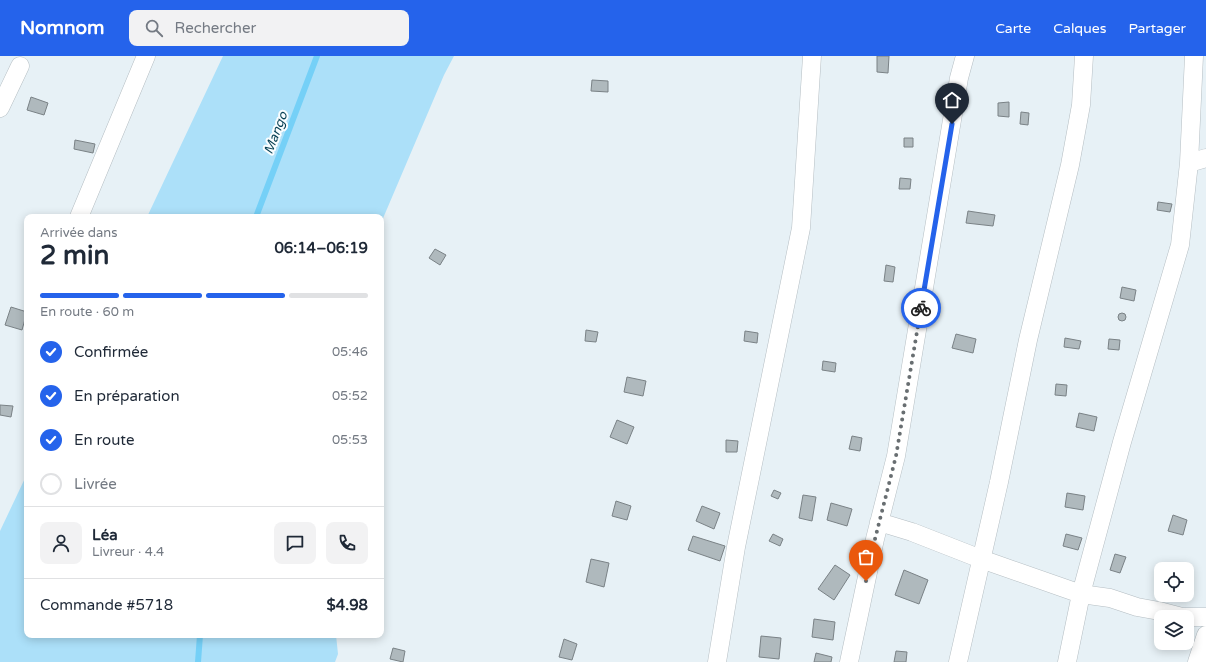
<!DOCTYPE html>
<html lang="fr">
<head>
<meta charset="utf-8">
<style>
  body { margin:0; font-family:"Varela Round",sans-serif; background:#f2f2f3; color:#1f2937; height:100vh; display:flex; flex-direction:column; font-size:15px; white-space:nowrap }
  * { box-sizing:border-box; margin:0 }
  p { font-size:13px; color:#747a83 }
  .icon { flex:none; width:22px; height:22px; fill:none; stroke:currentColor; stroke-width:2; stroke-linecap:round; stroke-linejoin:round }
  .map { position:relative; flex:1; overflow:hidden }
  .panel { position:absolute; left:24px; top:158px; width:360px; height:424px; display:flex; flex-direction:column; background:#fff; border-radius:8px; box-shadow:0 2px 10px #0003 }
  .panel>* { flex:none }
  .tools { position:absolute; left:1154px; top:506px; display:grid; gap:8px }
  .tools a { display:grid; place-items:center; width:40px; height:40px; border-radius:8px; background:#fff; box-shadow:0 2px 10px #0003; font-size:20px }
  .pin { position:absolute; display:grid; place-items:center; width:34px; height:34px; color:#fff; margin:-41px -17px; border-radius:50% 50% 50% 0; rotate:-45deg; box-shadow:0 0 4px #0007 }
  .pin .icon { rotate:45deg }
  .courier { position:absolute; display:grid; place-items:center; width:40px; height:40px; margin:-20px; border:3px solid #2563eb; border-radius:50%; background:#fff; color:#222; box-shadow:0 1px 5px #0007 }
  .summary em { font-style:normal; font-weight:800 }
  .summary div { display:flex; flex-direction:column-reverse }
  .summary { display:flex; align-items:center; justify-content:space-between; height:68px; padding:0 16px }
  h1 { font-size:26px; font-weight:800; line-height:30px }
  .bar { display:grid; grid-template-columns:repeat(4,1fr); gap:6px 4px; align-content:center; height:48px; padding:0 16px }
  .bar i { height:5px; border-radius:3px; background:#e0e1e3 }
  .bar .on { background:#2563eb }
  .bar p { grid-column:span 4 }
  .line { display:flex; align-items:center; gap:10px; padding:0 16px; border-top:1px solid #e0e1e3 }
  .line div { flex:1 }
  .round { display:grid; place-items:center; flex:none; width:42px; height:42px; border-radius:8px; background:#f2f2f3 }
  ol { padding:0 16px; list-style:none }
  li { display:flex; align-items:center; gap:12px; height:44px }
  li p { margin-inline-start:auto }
  li .icon { padding:4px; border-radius:50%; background:#2563eb; color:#fff; stroke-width:4 }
  li:last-child { color:#747a83 }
  li i { width:22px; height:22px; border:2px solid #e0e1e3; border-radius:50% }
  header { display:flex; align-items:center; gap:24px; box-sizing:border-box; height:56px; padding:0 20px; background:#2563eb; color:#fff }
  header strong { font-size:19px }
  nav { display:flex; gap:22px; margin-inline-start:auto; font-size:14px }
  .search { width:280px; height:36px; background:#f2f2f3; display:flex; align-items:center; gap:10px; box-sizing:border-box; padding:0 14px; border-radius:8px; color:#747a83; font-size:15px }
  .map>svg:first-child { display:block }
</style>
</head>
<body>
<header>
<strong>Nomnom</strong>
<div class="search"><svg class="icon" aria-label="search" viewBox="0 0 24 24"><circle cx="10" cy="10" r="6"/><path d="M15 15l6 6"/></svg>Rechercher</div>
<nav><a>Carte</a><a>Calques</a><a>Partager</a></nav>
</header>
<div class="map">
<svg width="1206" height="606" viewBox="0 0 1206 606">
  <rect width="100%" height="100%" fill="#e7f1f6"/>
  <path fill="#ace0f9" d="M 223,0 L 454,0 L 444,19 L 381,167 L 381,161 L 147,161 Z
    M 27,418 L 27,579 L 336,579 L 338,598 L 335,606 L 0,606 L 0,475 Z"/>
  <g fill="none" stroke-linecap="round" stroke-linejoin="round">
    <path stroke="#75d0f7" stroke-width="6" d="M 256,161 L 317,0
      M 198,606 L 200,579"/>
  </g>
  <path fill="#afb9bd" stroke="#7a8286" d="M 877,0 L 889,0 L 888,17 L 877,16 Z
    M 592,24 L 608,25 L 608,36 L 591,35 Z
    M 31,41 L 48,47 L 44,59 L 27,54 Z
    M 1009,46 L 1009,61 L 998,60 L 998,47 Z
    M 1021,56 L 1029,57 L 1028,69 L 1020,68 Z
    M 904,82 L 913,82 L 913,91 L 904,91 Z
    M 75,84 L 95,88 L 93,97 L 74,93 Z
    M 900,122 L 911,123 L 910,133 L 899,133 Z
    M 1158,146 L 1172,148 L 1170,156 L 1157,154 Z
    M 968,155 L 995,159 L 993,170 L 966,167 Z
    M 435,193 L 446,199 L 440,209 L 429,202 Z
    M 886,209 L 895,211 L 893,226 L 884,225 Z
    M 1122,231 L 1136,234 L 1134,245 L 1120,242 Z
    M 11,251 L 27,256 L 22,274 L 5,269 Z
    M1118 261a4 4 0 1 1 8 0a4 4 0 1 1-8 0Z
    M 586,274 L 598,276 L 596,286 L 585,285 Z
    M 745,275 L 758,277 L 757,287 L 744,285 Z
    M 956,278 L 976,283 L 973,297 L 952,292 Z
    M 1065,282 L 1081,285 L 1079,293 L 1064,291 Z
    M 1109,283 L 1120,284 L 1119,294 L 1108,293 Z
    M 823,305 L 836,307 L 835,316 L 822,314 Z
    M 627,321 L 646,325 L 643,340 L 624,336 Z
    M 1056,328 L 1067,329 L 1066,340 L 1055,339 Z
    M 0,349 L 13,350 L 11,361 L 0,359 Z
    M 1079,357 L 1097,361 L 1094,375 L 1076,371 Z
    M 617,364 L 634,371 L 627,388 L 610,381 Z
    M 852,380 L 862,382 L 860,395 L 849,393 Z
    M 726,384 L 738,385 L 737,396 L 726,396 Z
    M 774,434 L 781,437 L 778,443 L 771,440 Z
    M 1067,437 L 1085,440 L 1083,454 L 1065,451 Z
    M 803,439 L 816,441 L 812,465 L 799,462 Z
    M 616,445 L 631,450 L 627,464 L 612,460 Z
    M 831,447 L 852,453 L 847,470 L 827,464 Z
    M 702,450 L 720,457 L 714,473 L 696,465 Z
    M 1173,459 L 1187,464 L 1183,479 L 1168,475 Z
    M 773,478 L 783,483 L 780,490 L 769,485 Z
    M 1066,478 L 1082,482 L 1078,494 L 1063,490 Z
    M 693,480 L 725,490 L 720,505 L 688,494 Z
    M 1115,498 L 1126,501 L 1120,517 L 1110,514 Z
    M 591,503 L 609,507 L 604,531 L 586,526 Z
    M 835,509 L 850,519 L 834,544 L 818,533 Z
    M 904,514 L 928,524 L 919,548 L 895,539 Z
    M 814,563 L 835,566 L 833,584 L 812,581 Z
    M 761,580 L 781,582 L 779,603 L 759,601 Z
    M 564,583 L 577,588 L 572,604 L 559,601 Z
    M 393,592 L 405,595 L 403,606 L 390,603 Z
    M 896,595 L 907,596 L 906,606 L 894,606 Z
    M 816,597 L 832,601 L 831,606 L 814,606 Z"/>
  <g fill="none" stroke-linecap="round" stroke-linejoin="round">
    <g stroke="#b5bec3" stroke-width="19">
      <path id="street" d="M 0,52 L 20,10
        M 1189,107 L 1206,102
        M 79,161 L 146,0
        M 879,466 L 912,476 L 981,503 L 1081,538 L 1110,542 L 1137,551 L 1159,555 L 1182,561 L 1206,561
        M 717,606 L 736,491 L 801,172 L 812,0
        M 849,606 L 875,483 L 896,400 L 959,22 L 965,0
        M 958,606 L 999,426 L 1028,284 L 1070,109 L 1081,49 L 1084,0
        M 1067,606 L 1081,538 L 1122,386 L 1180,189 L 1189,107 L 1194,0
        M 1197,606 L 1206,579"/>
    </g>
    <use href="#street" stroke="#fff" stroke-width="18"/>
  </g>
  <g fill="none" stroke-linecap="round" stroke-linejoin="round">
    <path stroke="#686e71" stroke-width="4" stroke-dasharray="0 7.2" d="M 866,525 L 875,483 L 896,400 L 921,252"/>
    <path stroke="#2563eb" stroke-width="5" d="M 921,252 L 952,68"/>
  </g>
  <g text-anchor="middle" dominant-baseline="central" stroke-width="4" stroke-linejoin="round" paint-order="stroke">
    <g font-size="13" font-style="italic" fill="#063f53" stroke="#f9fdff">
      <text transform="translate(276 77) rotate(-69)">Mango</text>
    </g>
  </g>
</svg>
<div class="tools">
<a><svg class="icon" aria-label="locate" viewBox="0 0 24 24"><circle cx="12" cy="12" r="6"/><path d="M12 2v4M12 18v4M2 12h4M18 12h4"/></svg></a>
<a><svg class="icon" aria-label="layers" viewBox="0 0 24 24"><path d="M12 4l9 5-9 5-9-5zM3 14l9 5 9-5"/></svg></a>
</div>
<div class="pin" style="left:866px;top:525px;background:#ea580c"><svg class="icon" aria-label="bag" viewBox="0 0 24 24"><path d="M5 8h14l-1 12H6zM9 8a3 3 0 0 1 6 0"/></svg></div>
<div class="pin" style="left:952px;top:68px;background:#1f2937"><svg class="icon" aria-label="home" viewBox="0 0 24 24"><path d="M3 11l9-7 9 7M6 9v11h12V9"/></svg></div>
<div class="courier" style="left:921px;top:252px"><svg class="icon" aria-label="bike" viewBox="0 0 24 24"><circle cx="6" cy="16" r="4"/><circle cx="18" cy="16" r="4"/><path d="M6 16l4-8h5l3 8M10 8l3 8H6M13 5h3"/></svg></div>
<section class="panel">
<div class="summary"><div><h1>2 min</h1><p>Arrivée dans</p></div><em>06:14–06:19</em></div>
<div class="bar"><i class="on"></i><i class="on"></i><i class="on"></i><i></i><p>En route · 60 m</p></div>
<ol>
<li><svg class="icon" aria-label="check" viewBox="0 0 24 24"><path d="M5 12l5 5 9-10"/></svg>Confirmée<p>05:46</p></li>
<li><svg class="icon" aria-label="check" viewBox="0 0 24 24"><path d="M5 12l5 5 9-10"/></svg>En préparation<p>05:52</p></li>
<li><svg class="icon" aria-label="check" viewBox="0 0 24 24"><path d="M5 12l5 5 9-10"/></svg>En route<p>05:53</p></li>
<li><i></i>Livrée</li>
</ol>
<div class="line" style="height:72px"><a class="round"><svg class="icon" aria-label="person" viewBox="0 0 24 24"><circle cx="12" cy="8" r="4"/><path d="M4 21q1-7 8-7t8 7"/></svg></a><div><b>Léa</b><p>Livreur · 4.4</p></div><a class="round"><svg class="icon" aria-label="chat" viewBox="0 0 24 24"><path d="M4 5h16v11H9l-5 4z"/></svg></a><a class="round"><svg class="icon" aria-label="phone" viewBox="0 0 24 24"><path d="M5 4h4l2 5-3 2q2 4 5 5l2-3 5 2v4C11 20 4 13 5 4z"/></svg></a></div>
<div class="line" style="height:52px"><div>Commande #5718</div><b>$4.98</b></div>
</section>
</div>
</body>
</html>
